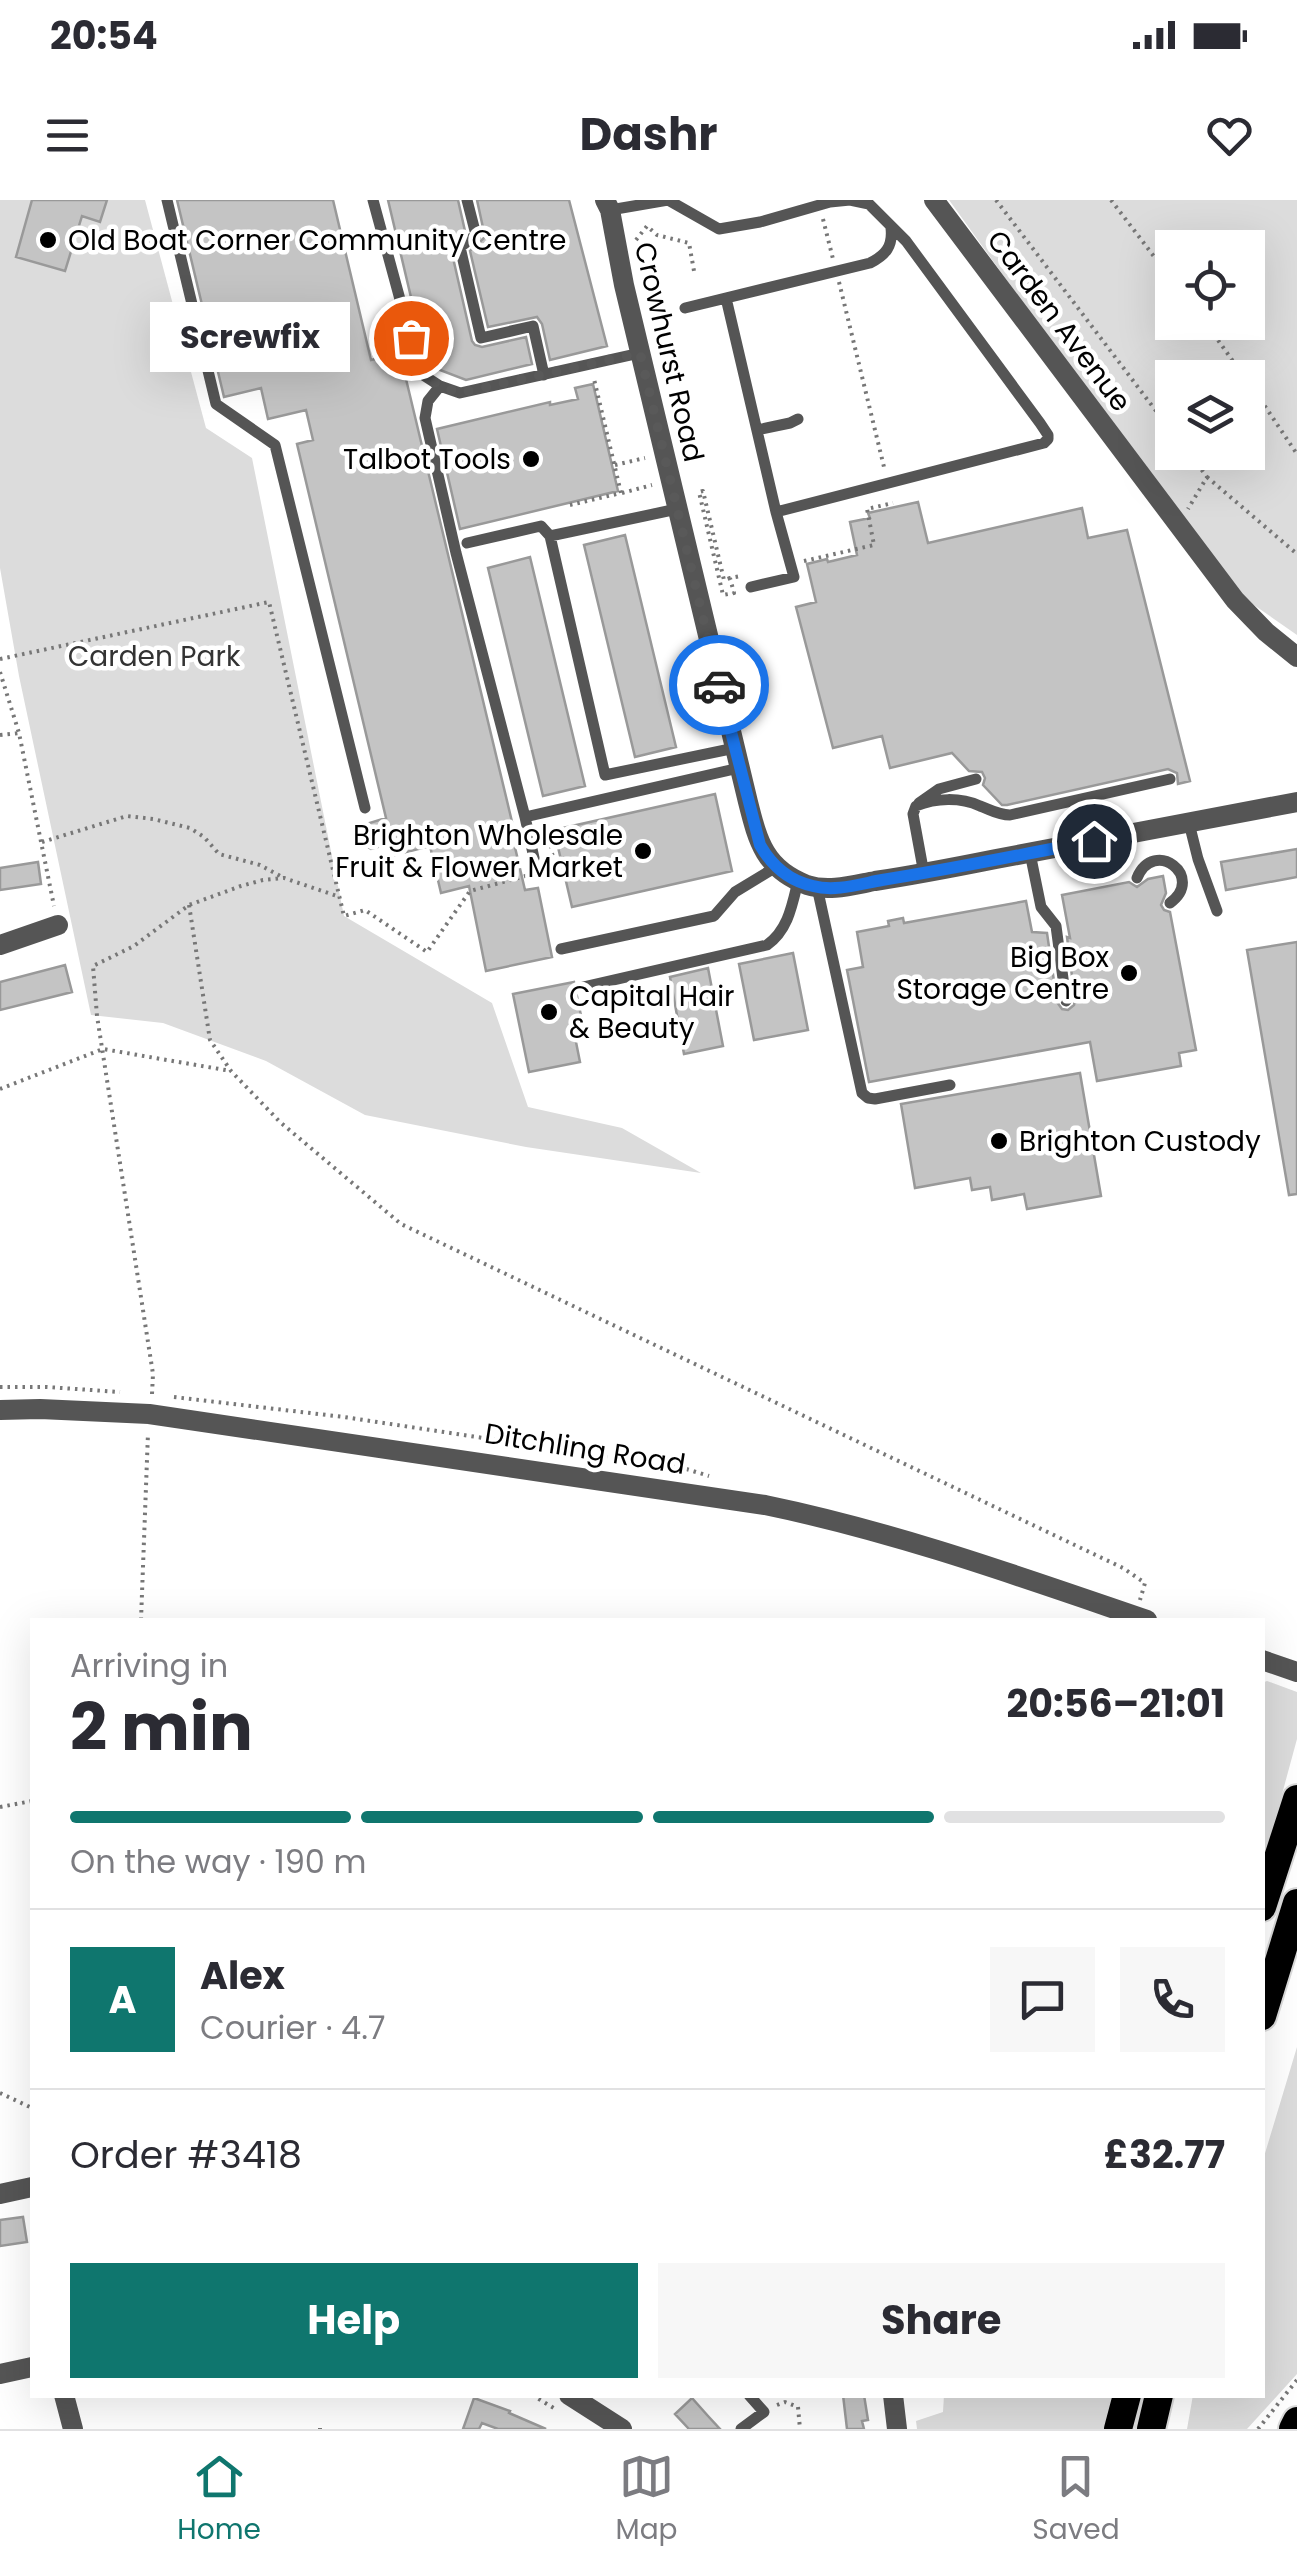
<!DOCTYPE html>
<html lang="en">
<head>
<meta charset="utf-8">
<style>
  body { margin:0; font-family:Poppins,sans-serif; background:#f7f7f7; color:#2b2b33; height:100vh; display:flex; flex-direction:column; font-size:38px; white-space:nowrap }
  * { box-sizing:border-box; margin:0 }
  p { font-size:32px; color:#7c7c81 }
  .icon { flex:none; width:55px; height:55px; fill:none; stroke:currentColor; stroke-width:2; stroke-linecap:round; stroke-linejoin:round }
  .map { position:relative; flex:1; overflow:hidden }
  .side { position:absolute; left:30px; top:1418px; width:1235px; height:780px; display:flex; flex-direction:column; background:#fff; border-radius:0px; box-shadow:0 10px 40px #0002 }
  .side>* { flex:none }
  .buttons { position:absolute; left:1155px; top:30px; display:grid; gap:20px }
  .buttons a { display:grid; place-items:center; width:110px; height:110px; border-radius:0px; background:#fff; box-shadow:0 10px 40px #0002; font-size:50px }
  .pin { position:absolute; display:grid; place-items:center; width:85px; height:85px; color:#fff; margin:-42px; border:5px solid #fff; border-radius:50%; box-shadow:0 2px 10px #0007 }
  .courier { position:absolute; display:grid; place-items:center; width:100px; height:100px; margin:-50px; border:8px solid #1a73e8; border-radius:50%; background:#fff; color:#222; box-shadow:0 2px 12px #0007 }
  .bubble { position:absolute; height:70px; border-radius:0px; background:#fff; box-shadow:0 10px 40px #0002; font-size:32px; font-weight:700; line-height:70px; text-align:center }
  .head em { font-style:normal; font-weight:700 }
  .head div { display:flex; flex-direction:column-reverse }
  .head { display:flex; align-items:center; justify-content:space-between; height:170px; padding:0 40px }
  h1 { font-size:65px; font-weight:700; line-height:75px }
  .bar { display:grid; grid-template-columns:repeat(4,1fr); gap:15px 10px; align-content:center; height:120px; padding:0 40px }
  .bar i { height:12px; border-radius:8px; background:#e1e1e2 }
  .bar .on { background:#0f766e }
  .bar p { grid-column:span 4 }
  .line { display:flex; align-items:center; gap:25px; padding:0 40px; border-top:2px solid #e1e1e2 }
  .line div { flex:1 }
  .round { display:grid; place-items:center; flex:none; width:105px; height:105px; border-radius:0px; background:#f7f7f7 }
  .cta { display:flex; gap:20px; margin-top:auto; padding:20px 40px }
  .cta a { flex:1; height:115px; border-radius:0px; background:#0f766e; color:#fff; font-size:40px; font-weight:700; line-height:115px; text-align:center }
  .cta a+a { background:#f7f7f7; color:#2b2b33 }
  .status { display:flex; justify-content:space-between; align-items:center; height:70px; padding:0 50px; background:#fff; direction:ltr }
  .status svg { height:28px; fill:currentColor }
  header { display:flex; justify-content:space-between; align-items:center; height:130px; padding:0 40px; background:#fff; font-size:45px; font-weight:700 }
  .tabs { display:flex; justify-content:space-around; align-items:center; height:140px; border-top:2px solid #e1e1e2; background:#fff; font-size:28px; color:#7c7c81 }
  .tabs a { display:grid; justify-items:center; gap:5px }
  .tabs .on { color:#0f766e }
  .map>svg:first-child { display:block }
</style>
</head>
<body>
<div class="status"><b>20:54</b><svg viewBox="0 0 49 12"><path d="M0 12V9h3v3zM5 12V6h3v6zM10 12V3h3v9zM15 12V0h3v12zM26 1h20v11H26zM47 4h2v5h-2z"/></svg></div>
<header><svg class="icon" aria-label="menu" viewBox="0 0 24 24"><path d="M4 6h16M4 12h16M4 18h16"/></svg>Dashr<svg class="icon" aria-label="heart" viewBox="0 0 24 24"><path d="M12 20l-8-8c-3-5 5-10 8-4 3-6 11-1 8 4z"/></svg></header>
<div class="map">
<svg width="1297" height="2229" viewBox="0 0 1297 2229">
  <rect width="100%" height="100%" fill="#fff"/>
  <path fill="#dcdcdc" fill-rule="evenodd" d="M 0,0 L 145,0 L 206,228 L 252,258 L 344,716 L 492,803 L 528,907 L 622,928 L 701,973 L 526,947 L 365,915 L 266,861 L 163,823 L 91,815 L 19,476 L 0,368 Z
    M 949,0 L 1297,0 L 1297,435 L 1228,387 ZM 1172,48 L 1248,48 L 1248,122 L 1172,122 ZM 1172,178 L 1248,178 L 1248,252 L 1172,252 Z
    M 1267,1481 L 1297,1492 L 1297,1539 L 1263,1664 L 1262,1483 Z
    M 1297,1847 L 1297,2174 L 1247,2229 L 1187,2229 L 1193,2195 L 1262,2195 L 1263,1960 Z
    M 944,2195 L 1116,2195 L 1107,2229 L 917,2229 L 916,2221 L 943,2212 Z"/>
  <path fill="#c4c4c4" stroke="#999" stroke-width="2.5" d="M 32,0 L 107,0 L 100,22 L 82,16 L 65,71 L 16,57 Z
    M 177,0 L 333,0 L 371,160 L 405,152 L 406,156 L 400,154 L 513,626 L 510,626 L 525,690 L 538,688 L 552,757 L 486,771 L 469,686 L 441,693 L 430,646 L 395,655 L 392,643 L 371,649 L 360,642 L 358,633 L 363,625 L 386,618 L 297,244 L 313,240 L 306,210 L 268,219 L 261,188 L 224,197 Z
    M 388,0 L 458,0 L 465,31 L 454,40 L 451,49 L 472,141 L 475,145 L 482,147 L 526,137 L 532,164 L 466,180 L 427,165 Z
    M 477,0 L 569,0 L 607,146 L 550,160 L 542,124 L 537,117 L 488,127 L 470,51 L 485,37 Z
    M 593,184 L 618,291 L 460,329 L 437,229 L 550,202 L 550,205 L 578,199 L 575,188 Z
    M 918,302 L 928,343 L 1082,308 L 1088,338 L 1127,330 L 1190,581 L 1178,584 L 1177,573 L 1168,569 L 1007,605 L 1002,605 L 983,585 L 985,578 L 982,572 L 969,571 L 952,553 L 890,568 L 882,536 L 833,548 L 796,407 L 816,402 L 807,364 L 827,359 L 828,362 L 857,355 L 850,322 L 870,318 L 868,313 Z
    M 625,335 L 676,547 L 635,557 L 584,345 Z
    M 530,357 L 585,586 L 543,596 L 488,368 Z
    M 715,594 L 732,671 L 572,707 L 554,630 Z
    M 1297,649 L 1297,677 L 1226,690 L 1221,662 Z
    M 38,662 L 41,684 L 0,690 L 0,668 Z
    M 1163,676 L 1166,693 L 1161,705 L 1164,710 L 1170,712 L 1196,850 L 1179,853 L 1181,866 L 1097,881 L 1090,842 L 869,882 L 847,770 L 863,767 L 857,732 L 889,726 L 888,721 L 903,718 L 904,723 L 1026,701 L 1032,732 L 1047,733 L 1057,802 L 1062,809 L 1068,810 L 1074,805 L 1075,800 L 1067,737 L 1070,738 L 1062,695 L 1129,682 L 1137,687 L 1148,679 Z
    M 1297,742 L 1297,994 L 1289,995 L 1247,750 Z
    M 793,753 L 808,830 L 754,840 L 739,764 Z
    M 65,765 L 72,792 L 0,810 L 0,782 Z
    M 708,768 L 723,846 L 684,854 L 670,777 Z
    M 574,782 L 584,830 L 574,832 L 580,862 L 529,872 L 513,794 Z
    M 1080,873 L 1101,996 L 1027,1009 L 1024,994 L 992,1000 L 990,987 L 972,990 L 970,978 L 915,988 L 901,904 Z
    M 23,2017 L 27,2042 L 0,2046 L 0,2020 Z
    M 843,2195 L 864,2195 L 868,2220 L 862,2221 L 864,2229 L 847,2229 Z
    M 474,2198 L 510,2211 L 509,2213 L 546,2229 L 498,2229 L 482,2223 L 479,2229 L 463,2229 Z
    M 692,2198 L 708,2216 L 720,2229 L 689,2229 L 675,2214 Z"/>
  <g fill="none" stroke-linecap="round" stroke-linejoin="round">
    <g stroke="#dbdbdb" stroke-width="32">
      <path id="trunk" d="M 1262,1707 L 1297,1599
        M 1262,1816 L 1297,1703
        M 1118,2229 L 1127,2195
        M 1151,2229 L 1159,2195
        M 1293,2229 L 1297,2221"/>
    </g>
    <path stroke="#777" stroke-width="4" stroke-dasharray="2.5 5" stroke-linecap="butt" d="M 996,0 L 1172,232
      M 1111,0 L 1172,80
      M 823,19 L 833,59
      M 636,40 L 647,26 L 657,35 L 689,43 L 694,71
      M 839,82 L 884,267
      M 1205,122 L 1245,178
      M 1248,181 L 1297,254
      M 1188,252 L 1207,277 L 1188,309
      M 615,265 L 645,258
      M 1207,277 L 1297,354
      M 622,293 L 652,285
      M 570,305 L 621,293 L 594,179
      M 804,361 L 874,345 L 867,309 L 893,303
      M 730,378 L 724,380 L 703,291 L 699,292 L 723,395 L 734,393 L 730,378 L 741,376
      M 0,459 L 269,402 L 344,716 L 365,710 L 427,752 L 470,691 L 555,668 L 547,628
      M 0,472 L 19,533 L 54,706
      M 0,535 L 19,533
      M 42,642 L 127,616 L 153,619 L 190,628 L 204,637 L 219,654 L 260,665 L 284,678
      M 189,705 L 210,840 L 231,871 L 280,922 L 401,1024 L 1123,1368 L 1145,1383 L 1140,1400
      M 0,889 L 103,849 L 231,871
      M 0,1187 L 47,1187 L 120,1192
      M 152,1194 L 153,1174 L 97,816 L 93,766 L 134,746 L 189,705 L 241,686 L 263,680 L 284,678 L 340,697
      M 174,1197 L 344,1217 L 683,1268 L 709,1276
      M 141,1420 L 148,1233
      M 0,1607 L 32,1601
      M 0,1893 L 32,1908
      M 532,2195 L 557,2210
      M 777,2205 L 785,2202 L 798,2207 L 800,2229
      M 320,2228 L 320,2229
      M 1258,2229 L 1297,2180"/>
    <path stroke="#555" stroke-width="11" d="M 167,0 L 216,204 L 275,245 L 365,608
      M 373,0 L 420,173 L 440,186 L 460,193 L 640,153
      M 467,0 L 476,35 L 460,47 L 481,138 L 533,126 L 544,175
      M 610,10 L 668,0 L 719,29 L 760,22 L 830,2 L 850,0 L 869,4 L 906,41 L 1040,223 L 1048,235 L 1048,239 L 1044,243 L 776,312 L 726,98
      M 685,108 L 870,63 C 886,55 893,46 891,28
      M 440,186 L 428,201 L 425,218 L 456,353 L 525,617 L 739,568
      M 757,230 L 790,223 L 798,219
      M 550,336 L 605,575 L 735,548
      M 467,343 L 541,326 L 550,336 L 677,309
      M 751,387 L 794,377 L 776,312
      M 919,603 L 939,589 L 976,579
      M 525,617 L 534,658
      M 1189,623 L 1198,659 L 1217,711
      M 1030,653 L 1041,707 L 1056,726 L 1066,801
      M 924,674 L 913,614 L 916,606 C 936,598 960,597 980,606 C 991,610 998,615 1010,615 L 1170,579
      M 1137,678 C 1154,637 1206,677 1170,703
      M 817,687 L 862,893 L 868,898 L 875,899 L 950,885
      M 561,749 L 714,716 L 735,692 L 776,667
      M 583,787 L 767,745 C 788,730 792,706 798,681
      M 741,2229 L 764,2212 L 749,2195"/>
    <path stroke="#555" stroke-width="20" d="M 605,0 L 610,10 L 624,85 L 748,602 C 758,642 765,669 807,685 C 829,692 853,685 875,681 C 915,675 956,667 996,659 C 1096,640 1197,621 1297,602
      M 0,745 L 58,725
      M 0,1994 L 32,1987
      M 0,2174 L 32,2167
      M 64,2195 L 73,2229
      M 569,2195 L 622,2229
      M 893,2195 L 897,2229"/>
    <path stroke="#555" stroke-width="20" d="M 934,0 L 1235,400 L 1266,432 L 1297,457
      M 0,1210 L 40,1209 L 149,1214 L 765,1305 C 896,1332 1021,1377 1147,1420
      M 1262,1460 L 1297,1472"/>
    <use href="#trunk" stroke="#000" stroke-width="28"/>
  </g>
  <g fill="none" stroke-linecap="round" stroke-linejoin="round">
    <path stroke="#595959" stroke-width="10" stroke-dasharray="0 18" d="M 411,138 L 420,173 L 440,186 L 460,193 L 640,153 L 719,485"/>
    <path stroke="#1a73e8" stroke-width="12" d="M 719,485 L 760,645 C 772,666 789,681 813,686 C 835,692 860,684 882,680 C 953,669 1023,654 1094,641"/>
  </g>
  <g fill="#000" stroke="#fff" stroke-width="4">
    <circle cx="48" cy="40" r="10"/>
    <circle cx="531" cy="259" r="10"/>
    <circle cx="643" cy="651" r="10"/>
    <circle cx="1129" cy="773" r="10"/>
    <circle cx="549" cy="812" r="10"/>
    <circle cx="999" cy="941" r="10"/>
  </g>
  <g text-anchor="middle" dominant-baseline="central" stroke-width="9" stroke-linejoin="round" paint-order="stroke">
    <g font-size="28" fill="#000" stroke="#fff" text-anchor="start">
      <text x="68" y="40">Old Boat Corner Community Centre</text>
      <text x="511" y="259" text-anchor="end">Talbot Tools</text>
      <text x="623" y="635" text-anchor="end">Brighton Wholesale<tspan x="623" dy="32">Fruit &amp; Flower Market</tspan></text>
      <text x="1109" y="757" text-anchor="end">Big Box<tspan x="1109" dy="32">Storage Centre</tspan></text>
      <text x="569" y="796">Capital Hair<tspan x="569" dy="32">&amp; Beauty</tspan></text>
      <text x="1019" y="941">Brighton Custody</text>
    </g>
    <g font-size="28" fill="#000" stroke="#fff">
      <text transform="translate(1059 121) rotate(53)">Carden Avenue</text>
      <text transform="translate(669 152) rotate(77)">Crowhurst Road</text>
      <text transform="translate(585 1249) rotate(9)">Ditchling Road</text>
    </g>
    <g font-size="28" fill="#333" stroke="#fff">
      <text x="154" y="456">Carden Park</text>
    </g>
  </g>
</svg>
<div class="buttons">
<a><svg class="icon" aria-label="locate" viewBox="0 0 24 24"><circle cx="12" cy="12" r="6"/><path d="M12 2v4M12 18v4M2 12h4M18 12h4"/></svg></a>
<a><svg class="icon" aria-label="layers" viewBox="0 0 24 24"><path d="M12 4l9 5-9 5-9-5zM3 14l9 5 9-5"/></svg></a>
</div>
<div class="pin" style="left:411px;top:138px;background:#ea580c"><svg class="icon" aria-label="bag" viewBox="0 0 24 24"><path d="M5 8h14l-1 12H6zM9 8a3 3 0 0 1 6 0"/></svg></div>
<div class="pin" style="left:1094px;top:641px;background:#1f2937"><svg class="icon" aria-label="home" viewBox="0 0 24 24"><path d="M3 11l9-7 9 7M6 9v11h12V9"/></svg></div>
<div class="courier" style="left:719px;top:485px"><svg class="icon" aria-label="car" viewBox="0 0 24 24"><path d="M5 17H2v-5l4-1 3-4h7l3 4 3 1v5h-3M9 17h6M6 11h13"/><circle cx="7" cy="17" r="2"/><circle cx="17" cy="17" r="2"/></svg></div>
<div class="bubble" style="left:150px;top:102px;width:200px">Screwfix</div>
<section class="side">
<div class="head"><div><h1>2 min</h1><p>Arriving in</p></div><em>20:56–21:01</em></div>
<div class="bar"><i class="on"></i><i class="on"></i><i class="on"></i><i></i><p>On the way · 190 m</p></div>
<div class="line" style="height:180px"><b class="round" style="background:#0f766e;color:#fff">A</b><div><b>Alex</b><p>Courier · 4.7</p></div><a class="round"><svg class="icon" aria-label="chat" viewBox="0 0 24 24"><path d="M4 5h16v11H9l-5 4z"/></svg></a><a class="round"><svg class="icon" aria-label="phone" viewBox="0 0 24 24"><path d="M5 4h4l2 5-3 2q2 4 5 5l2-3 5 2v4C11 20 4 13 5 4z"/></svg></a></div>
<div class="line" style="height:130px"><div>Order #3418</div><b>£32.77</b></div>
<div class="cta"><a>Help</a><a>Share</a></div>
</section>
</div>
<nav class="tabs">
<a class="on"><svg class="icon" aria-label="home" viewBox="0 0 24 24"><path d="M3 11l9-7 9 7M6 9v11h12V9"/></svg>Home</a>
<a><svg class="icon" aria-label="map" viewBox="0 0 24 24"><path d="M3 6l6-2 6 2 6-2v14l-6 2-6-2-6 2zM9 4v14M15 6v14"/></svg>Map</a>
<a><svg class="icon" aria-label="saved" viewBox="0 0 24 24"><path d="M7 4h10v16l-5-4-5 4z"/></svg>Saved</a>
</nav>
</body>
</html>
